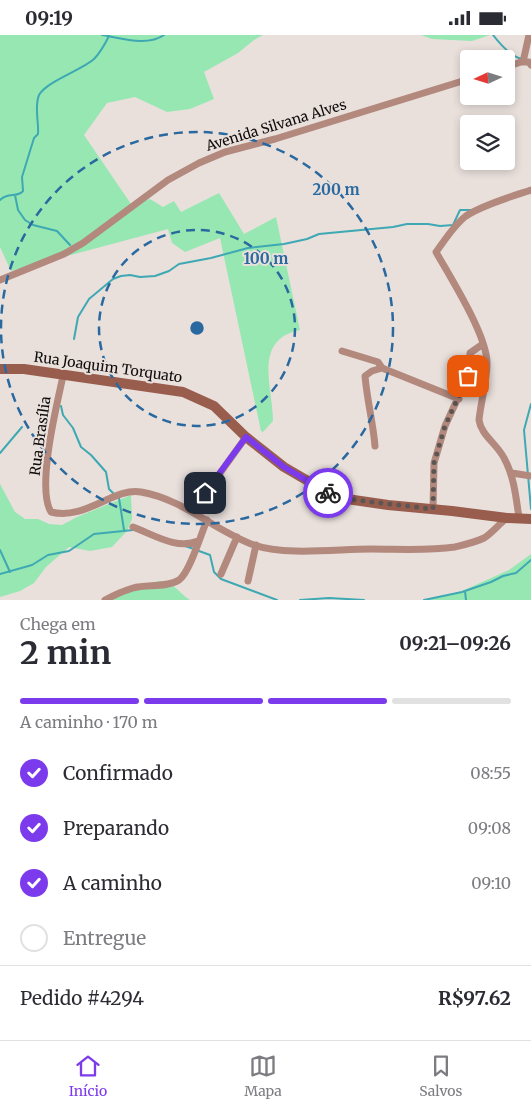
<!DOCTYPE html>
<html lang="pt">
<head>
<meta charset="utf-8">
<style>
  body { margin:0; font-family:Merriweather,serif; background:#f7f7f7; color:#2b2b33; height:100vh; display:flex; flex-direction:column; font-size:19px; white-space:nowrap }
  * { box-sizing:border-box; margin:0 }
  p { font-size:16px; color:#7c7c81 }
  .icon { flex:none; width:28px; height:28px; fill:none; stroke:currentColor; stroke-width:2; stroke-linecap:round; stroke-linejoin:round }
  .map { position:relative; height:565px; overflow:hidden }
  .details { display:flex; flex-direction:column; background:#fff; flex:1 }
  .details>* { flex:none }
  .needle { width:32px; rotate:266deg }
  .tools { position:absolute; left:460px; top:15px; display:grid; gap:10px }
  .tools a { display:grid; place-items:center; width:55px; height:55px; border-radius:5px; background:#fff; box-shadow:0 2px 8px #0003; font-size:25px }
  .pin { position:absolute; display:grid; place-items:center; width:42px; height:42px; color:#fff; margin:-21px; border-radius:10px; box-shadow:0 2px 8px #0006 }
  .courier { position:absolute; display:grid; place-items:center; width:50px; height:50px; margin:-25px; border:4px solid #7c3aed; border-radius:50%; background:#fff; color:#222; box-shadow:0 1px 6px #0007 }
  .summary em { font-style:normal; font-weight:700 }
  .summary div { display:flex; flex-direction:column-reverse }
  .summary { display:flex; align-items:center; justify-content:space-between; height:85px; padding:0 20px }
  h1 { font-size:32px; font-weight:700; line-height:38px }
  .bar { display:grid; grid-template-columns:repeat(4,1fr); gap:8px 5px; align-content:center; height:60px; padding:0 20px }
  .bar i { height:6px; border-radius:4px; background:#e1e1e2 }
  .bar .active { background:#7c3aed }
  .bar p { grid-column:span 4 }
  .line { display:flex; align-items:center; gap:12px; padding:0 20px; border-top:1px solid #e1e1e2 }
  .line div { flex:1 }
  ol { padding:0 20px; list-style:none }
  li { display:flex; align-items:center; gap:15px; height:55px }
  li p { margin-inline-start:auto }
  li .icon { padding:5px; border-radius:50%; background:#7c3aed; color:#fff; stroke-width:4 }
  li:last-child { color:#7c7c81 }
  li i { width:28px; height:28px; border:2px solid #e1e1e2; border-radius:50% }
  .status { display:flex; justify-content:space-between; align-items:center; height:35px; padding:0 25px; background:#fff; direction:ltr }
  .status svg { height:14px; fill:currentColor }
  .tab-bar { display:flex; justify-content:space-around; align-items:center; height:70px; border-top:1px solid #e1e1e2; background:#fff; font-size:14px; color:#7c7c81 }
  .tab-bar a { display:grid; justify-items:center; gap:2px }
  .tab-bar .active { color:#7c3aed }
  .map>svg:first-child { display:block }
</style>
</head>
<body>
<div class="status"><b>09:19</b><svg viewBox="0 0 49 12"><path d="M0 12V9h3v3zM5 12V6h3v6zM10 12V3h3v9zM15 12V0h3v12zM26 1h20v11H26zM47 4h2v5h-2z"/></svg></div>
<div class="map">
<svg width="531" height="565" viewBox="0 0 531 565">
  <rect width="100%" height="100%" fill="#e9e0dc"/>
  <path fill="#96e7b2" d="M 0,0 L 263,0 L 254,5 L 238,18 L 204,37 L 214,64 L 190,74 L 167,77 L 135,62 L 107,68 L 84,100 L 131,169 L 150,164 L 163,172 L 174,166 L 181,177 L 219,158 L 244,199 L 276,182 L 300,295 C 252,305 273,352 273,386 L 263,397 L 261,396 L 220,203 L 185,217 L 172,208 L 168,194 L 11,236 L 0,212 Z
    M 421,0 L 490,0 L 472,6 L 432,4 Z
    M 0,449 L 15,477 L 25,484 L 38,484 L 49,489 L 62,490 L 77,482 L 131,460 L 132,484 L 127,496 L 112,512 L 90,516 L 69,512 L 46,532 L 34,548 L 20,556 L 0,562 Z
    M 531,519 L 531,565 L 428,565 L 462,556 L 509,535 Z
    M 159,546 C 172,545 179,558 190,565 L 104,565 Z"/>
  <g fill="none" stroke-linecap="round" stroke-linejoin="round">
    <path stroke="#3ea8b3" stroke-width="2" d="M 102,0 C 121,3 147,12 164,0
      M 493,0 C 500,9 511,22 522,24
      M 15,160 L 18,175 L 25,185 L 33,190 L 57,196 L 70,210
      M 0,165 C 8,157 17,163 23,156 L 22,142 L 34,103 L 38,99 C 39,86 34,72 39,60 C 47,46 82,35 94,24 C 101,17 105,9 109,1
      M 74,304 L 78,282 L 89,264 L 113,244 L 121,241 L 130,240 L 140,242 L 155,241 L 169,236 L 179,229 L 211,223 L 248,213 L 284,209 L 307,204 L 319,199 L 393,192 L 407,189 L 428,189 L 440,191 L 453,190 L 460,175 L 471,175
      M 531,369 L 524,395 L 531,474
      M 61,371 L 63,380 L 73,393 L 81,412 L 91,420 L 106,437 L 109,454 L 114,459
      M 0,418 L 22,392
      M 119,463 L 124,495
      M 185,511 L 194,514
      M 0,515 L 10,537
      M 199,516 L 210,520 L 214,537 L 221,544 L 277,565
      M 0,539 L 32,530 L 48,520 L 69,516 L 94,499 L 133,495
      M 465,556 L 466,565
      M 300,565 L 329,563 L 364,565
      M 424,565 L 462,557 L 491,547 L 503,541 L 516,538 L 531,525"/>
    <path stroke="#b3897e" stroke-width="7" d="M 523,27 L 529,0
      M 506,32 L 521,27 L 529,27 L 531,30
      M 0,245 L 64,219 L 83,208 L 168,145 L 199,128 L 225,117 L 275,104 L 469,44
      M 342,316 L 378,327 L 382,333 L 459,364
      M 63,341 C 57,369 36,453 51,477 C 85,486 114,452 141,457 C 183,464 215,496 254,510 C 286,521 337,514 371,514 C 399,514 428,516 455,512 C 463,510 476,507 484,503 C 492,498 499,489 507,483
      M 375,411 C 373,387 367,365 365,341 L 372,336 L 382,333
      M 512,438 L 531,441
      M 205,459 L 246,402
      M 433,474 L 434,428 L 445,391 L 468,341 L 470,318 L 483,309
      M 519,483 C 516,462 514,441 504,423 C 497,409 481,400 479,385 C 481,366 487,346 487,328 C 487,300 450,242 436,217 C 445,205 454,190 466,181 C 482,170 513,161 531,155
      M 133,492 C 154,500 177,515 198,506
      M 221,539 L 237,502
      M 248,546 L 256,510
      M 105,565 C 114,560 123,556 133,553 C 147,549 166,553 179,545 C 190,537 201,499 207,485"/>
    <path stroke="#995d4e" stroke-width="10" d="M 0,334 L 24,334 L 183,357 L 214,371 L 246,402 L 284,432 L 332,460 L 347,464 L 388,470 L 452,476 L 507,483 L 531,484"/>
  </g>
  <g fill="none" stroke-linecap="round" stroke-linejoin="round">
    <path stroke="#5b5654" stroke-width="5" stroke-dasharray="0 9" d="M 328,458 L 347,464 L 433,474 L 434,428 L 445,391 L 468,341"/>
    <path stroke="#7c3aed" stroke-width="6" d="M 205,458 L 246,402 L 284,432 L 328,458"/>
  </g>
  <g fill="none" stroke="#2a699f" stroke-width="2.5" stroke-dasharray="9 6">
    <circle cx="197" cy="293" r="98"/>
    <circle cx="197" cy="293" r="196"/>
  </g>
  <g text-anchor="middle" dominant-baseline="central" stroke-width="4" stroke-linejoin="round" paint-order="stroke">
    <g font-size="14" fill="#0e0b0a" stroke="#e9e0dc">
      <text transform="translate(276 90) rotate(-17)">Avenida Silvana Alves</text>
      <text transform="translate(108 332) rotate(8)">Rua Joaquim Torquato</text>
      <text transform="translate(40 401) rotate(-82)">Rua Brasília</text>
    </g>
  </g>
  <circle cx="197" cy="293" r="8" fill="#2a699f" stroke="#e9e0dc" stroke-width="2.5"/>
  <g font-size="15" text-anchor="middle" font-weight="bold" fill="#2a699f" stroke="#e9e0dc" stroke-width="4" stroke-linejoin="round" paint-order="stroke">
    <text x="336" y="160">200 m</text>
    <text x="266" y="229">100 m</text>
  </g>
</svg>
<div class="tools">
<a><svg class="needle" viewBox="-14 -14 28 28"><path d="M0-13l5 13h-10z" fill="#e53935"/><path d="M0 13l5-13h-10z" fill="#7c7c81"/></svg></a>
<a><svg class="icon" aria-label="layers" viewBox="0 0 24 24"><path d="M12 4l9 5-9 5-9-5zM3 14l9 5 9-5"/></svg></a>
</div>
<div class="pin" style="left:468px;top:341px;background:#ea580c"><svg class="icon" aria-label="bag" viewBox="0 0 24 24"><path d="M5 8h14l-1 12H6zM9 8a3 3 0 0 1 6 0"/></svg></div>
<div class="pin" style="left:205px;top:458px;background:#1f2937"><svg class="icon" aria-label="home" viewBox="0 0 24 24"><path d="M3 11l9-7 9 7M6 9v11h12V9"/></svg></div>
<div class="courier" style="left:328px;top:458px"><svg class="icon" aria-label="bike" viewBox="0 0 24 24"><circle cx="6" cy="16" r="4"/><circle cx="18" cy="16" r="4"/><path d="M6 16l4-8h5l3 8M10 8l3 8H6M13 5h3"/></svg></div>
</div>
<section class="details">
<div class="summary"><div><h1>2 min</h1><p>Chega em</p></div><em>09:21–09:26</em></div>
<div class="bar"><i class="active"></i><i class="active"></i><i class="active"></i><i></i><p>A caminho · 170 m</p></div>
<ol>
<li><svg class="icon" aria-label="check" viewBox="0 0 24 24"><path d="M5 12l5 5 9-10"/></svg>Confirmado<p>08:55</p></li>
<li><svg class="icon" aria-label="check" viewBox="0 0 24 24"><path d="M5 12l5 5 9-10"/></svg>Preparando<p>09:08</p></li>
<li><svg class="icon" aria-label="check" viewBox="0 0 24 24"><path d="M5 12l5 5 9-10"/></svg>A caminho<p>09:10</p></li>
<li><i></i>Entregue</li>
</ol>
<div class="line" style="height:65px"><div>Pedido #4294</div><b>R$97.62</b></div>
</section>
<nav class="tab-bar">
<a class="active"><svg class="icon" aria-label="home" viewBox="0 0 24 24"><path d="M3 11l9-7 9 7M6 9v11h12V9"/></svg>Início</a>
<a><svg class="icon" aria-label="map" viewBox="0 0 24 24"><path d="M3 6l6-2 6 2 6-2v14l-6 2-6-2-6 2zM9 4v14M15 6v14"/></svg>Mapa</a>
<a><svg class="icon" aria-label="saved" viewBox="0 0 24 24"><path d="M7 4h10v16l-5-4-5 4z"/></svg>Salvos</a>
</nav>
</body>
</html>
